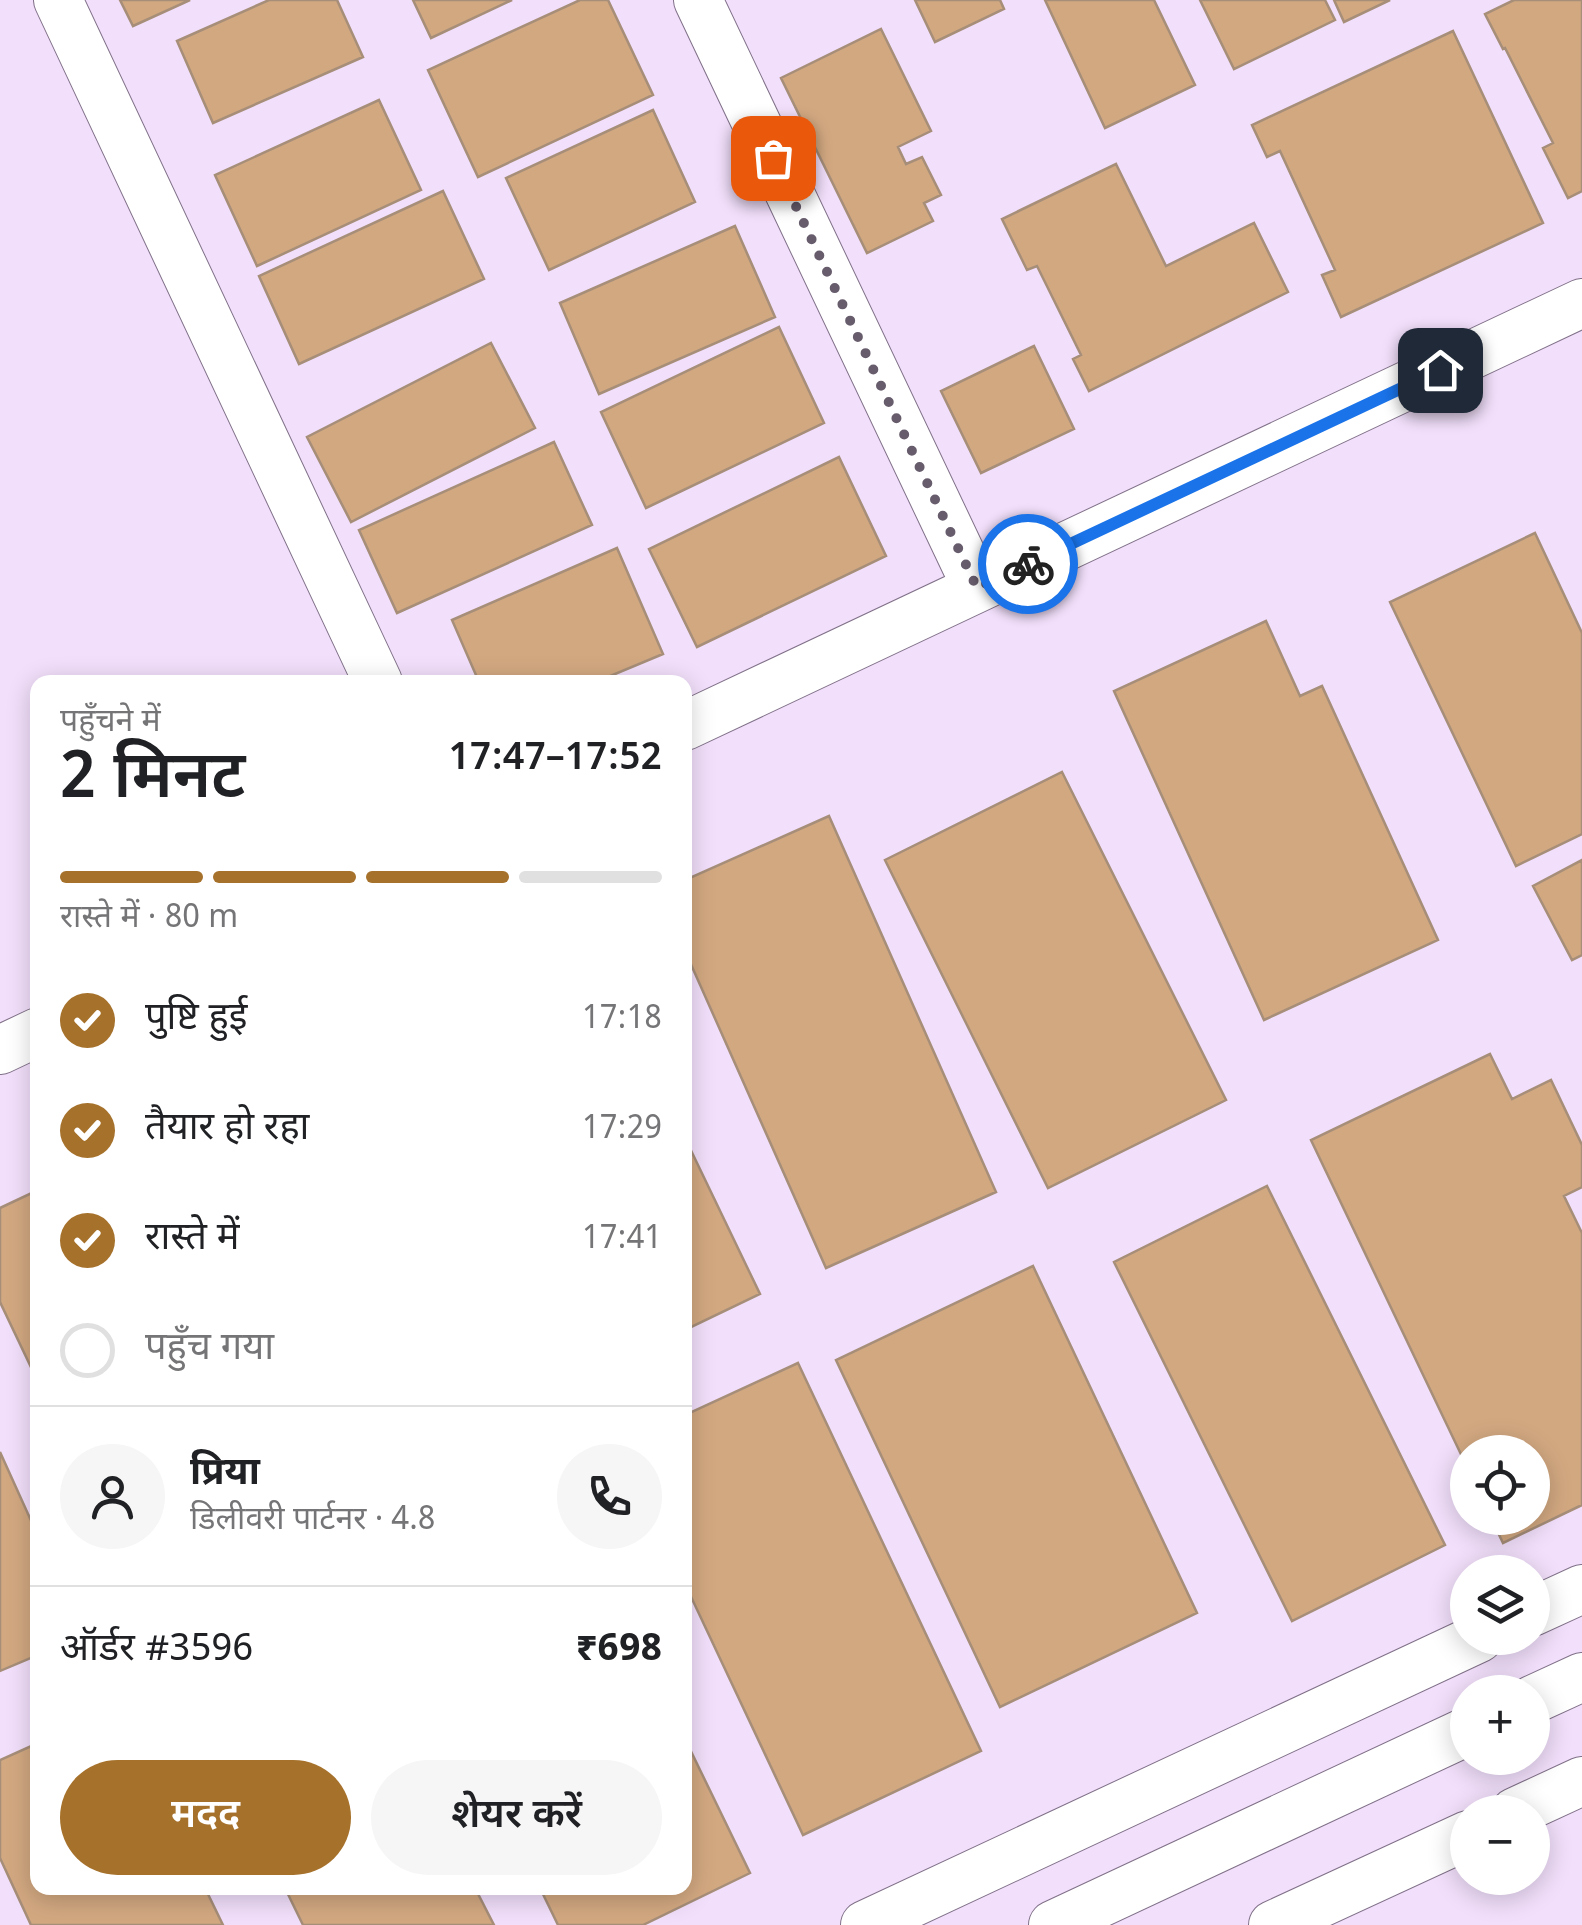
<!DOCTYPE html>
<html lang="hi">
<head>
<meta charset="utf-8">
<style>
  body { margin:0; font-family:Georgia,"Noto Sans Devanagari",serif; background:#f6f6f6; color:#202124; height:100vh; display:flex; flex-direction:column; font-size:38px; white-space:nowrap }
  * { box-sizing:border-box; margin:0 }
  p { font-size:32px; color:#757577 }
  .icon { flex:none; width:55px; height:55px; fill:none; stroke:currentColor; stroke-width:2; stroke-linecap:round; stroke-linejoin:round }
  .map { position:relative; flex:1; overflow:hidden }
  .details { position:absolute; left:30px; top:675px; width:662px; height:1220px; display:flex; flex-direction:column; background:#fff; border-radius:20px; box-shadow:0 5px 25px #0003 }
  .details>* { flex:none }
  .buttons { position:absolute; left:1450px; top:1435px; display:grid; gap:20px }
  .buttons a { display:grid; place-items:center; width:100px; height:100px; border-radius:50%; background:#fff; box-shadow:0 5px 25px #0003; font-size:50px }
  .pin { position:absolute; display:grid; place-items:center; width:85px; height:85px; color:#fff; margin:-42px; border-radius:20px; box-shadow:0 5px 15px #0006 }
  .courier { position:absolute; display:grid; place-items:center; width:100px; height:100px; margin:-50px; border:8px solid #1a73e8; border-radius:50%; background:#fff; color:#222; box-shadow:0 2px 12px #0007 }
  .summary em { font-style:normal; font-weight:600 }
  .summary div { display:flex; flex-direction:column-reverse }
  .summary { display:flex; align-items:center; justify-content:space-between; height:170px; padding:0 30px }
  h1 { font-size:65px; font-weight:600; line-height:75px }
  .bar { display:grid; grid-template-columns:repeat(4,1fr); gap:15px 10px; align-content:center; height:120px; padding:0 30px }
  .bar i { height:12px; border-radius:8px; background:#e0e0e0 }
  .bar .current { background:#a6712b }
  .bar p { grid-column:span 4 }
  .line { display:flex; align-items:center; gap:25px; padding:0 30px; border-top:2px solid #e0e0e0 }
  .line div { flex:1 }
  .round { display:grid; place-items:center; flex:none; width:105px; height:105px; border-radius:52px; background:#f6f6f6 }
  ol { padding:0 30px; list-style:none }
  li { display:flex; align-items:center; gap:30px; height:110px }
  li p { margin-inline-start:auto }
  li .icon { padding:10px; border-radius:50%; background:#a6712b; color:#fff; stroke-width:4 }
  li:last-child { color:#757577 }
  li i { width:55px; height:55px; border:5px solid #e0e0e0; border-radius:50% }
  .button { display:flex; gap:20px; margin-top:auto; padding:20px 30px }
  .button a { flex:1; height:115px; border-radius:60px; background:#a6712b; color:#fff; font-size:40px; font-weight:600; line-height:115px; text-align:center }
  .button a+a { background:#f6f6f6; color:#202124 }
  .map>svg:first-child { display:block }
</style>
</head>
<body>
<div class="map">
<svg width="1582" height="1925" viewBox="0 0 1582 1925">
  <rect width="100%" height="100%" fill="#f2dffb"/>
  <path fill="#d2a881" stroke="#a68e79" stroke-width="2.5" d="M 120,0 L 190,0 L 133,26 Z
    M 269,0 L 337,0 L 363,57 L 213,123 L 177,41 Z
    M 413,0 L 512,0 L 431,38 Z
    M 580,0 L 608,0 L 653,95 L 478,177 L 428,70 Z
    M 915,0 L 1000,0 L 1004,9 L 935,42 Z
    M 1045,0 L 1154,0 L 1195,85 L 1105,128 Z
    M 1200,0 L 1325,0 L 1335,20 L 1234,69 Z
    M 1334,0 L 1390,0 L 1344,22 Z
    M 1514,0 L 1582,0 L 1582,191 L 1568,198 L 1543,148 L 1553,143 L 1505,48 L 1503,49 L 1485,14 Z
    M 881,29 L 931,131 L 898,147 L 906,164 L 922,157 L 941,195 L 924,203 L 933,221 L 867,253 L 781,78 Z
    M 1453,31 L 1543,223 L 1341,317 L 1322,275 L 1335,270 L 1280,151 L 1267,157 L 1252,125 Z
    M 379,100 L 421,190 L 257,266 L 215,175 Z
    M 653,110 L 695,202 L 549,270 L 506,178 Z
    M 1116,164 L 1166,266 L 1254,223 L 1288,292 L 1089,391 L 1073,359 L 1081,355 L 1037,266 L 1027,270 L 1002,219 Z
    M 443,191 L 484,279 L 299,364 L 259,276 Z
    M 735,226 L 775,317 L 599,394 L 560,303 Z
    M 779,327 L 824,423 L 646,508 L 601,412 Z
    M 491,343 L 535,428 L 351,522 L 307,437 Z
    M 1034,346 L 1074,429 L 981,473 L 941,391 Z
    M 554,442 L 592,525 L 397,613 L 359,530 Z
    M 839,457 L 886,556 L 697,647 L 649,549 Z
    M 1535,533 L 1582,633 L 1582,834 L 1516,866 L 1390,602 Z
    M 617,548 L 663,654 L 596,682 L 479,682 L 452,620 Z
    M 1266,621 L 1300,696 L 1322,686 L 1438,940 L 1264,1020 L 1114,691 Z
    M 1062,772 L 1226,1100 L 1048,1188 L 885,860 Z
    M 829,816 L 996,1192 L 826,1268 L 685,951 L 685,880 Z
    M 1582,860 L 1582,955 L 1572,960 L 1533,886 Z
    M 1490,1054 L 1512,1099 L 1551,1080 L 1582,1145 L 1582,1187 L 1564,1196 L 1582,1233 L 1582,1505 L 1503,1543 L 1491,1518 L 1532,1518 L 1532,1452 L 1468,1452 L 1468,1469 L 1311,1140 Z
    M 685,1138 L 760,1294 L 685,1330 Z
    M 1267,1186 L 1445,1545 L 1292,1621 L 1114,1262 Z
    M 38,1190 L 38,1382 L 0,1302 L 0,1208 Z
    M 1033,1266 L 1197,1613 L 1000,1707 L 836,1360 Z
    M 798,1363 L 981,1751 L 803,1835 L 685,1584 L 685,1415 Z
    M 0,1452 L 38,1536 L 38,1655 L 0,1671 Z
    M 685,1739 L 750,1873 L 643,1925 L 558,1925 L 540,1888 L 685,1888 Z
    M 38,1743 L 38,1888 L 205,1888 L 223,1925 L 31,1925 L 0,1858 L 0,1760 Z
    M 285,1888 L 475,1888 L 494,1925 L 303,1925 Z"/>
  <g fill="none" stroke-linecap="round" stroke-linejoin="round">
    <g stroke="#817189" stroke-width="50">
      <path id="minor" d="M 58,0 L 378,682
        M 698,0 L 977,588
        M 685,726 L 1582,303
        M 0,1050 L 38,1032
        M 1532,1612 L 1582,1589
        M 1532,1700 L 1582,1677
        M 1515,1812 L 1582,1781
        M 865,1925 L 1479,1638
        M 1053,1925 L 1468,1731
        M 1273,1925 L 1468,1835"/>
    </g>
    <use href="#minor" stroke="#fff" stroke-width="48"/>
  </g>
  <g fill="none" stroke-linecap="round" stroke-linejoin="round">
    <path stroke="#675c6c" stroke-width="10" stroke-dasharray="0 18" d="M 773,158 L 977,588 L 1028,564"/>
    <path stroke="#1a73e8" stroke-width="12" d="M 1028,564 L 1440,370"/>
  </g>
</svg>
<div class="buttons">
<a><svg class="icon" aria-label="locate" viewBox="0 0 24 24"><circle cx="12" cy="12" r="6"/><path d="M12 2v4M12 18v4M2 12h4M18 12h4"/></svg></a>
<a><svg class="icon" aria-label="layers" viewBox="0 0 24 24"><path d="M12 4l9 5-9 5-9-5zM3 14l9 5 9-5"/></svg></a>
<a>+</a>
<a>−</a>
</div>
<div class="pin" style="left:773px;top:158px;background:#ea580c"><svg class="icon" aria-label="bag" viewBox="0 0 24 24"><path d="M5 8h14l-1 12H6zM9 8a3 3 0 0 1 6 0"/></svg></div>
<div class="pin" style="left:1440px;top:370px;background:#1f2937"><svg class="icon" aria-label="home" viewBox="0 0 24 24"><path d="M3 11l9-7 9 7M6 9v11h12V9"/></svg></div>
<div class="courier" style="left:1028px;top:564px"><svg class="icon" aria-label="bike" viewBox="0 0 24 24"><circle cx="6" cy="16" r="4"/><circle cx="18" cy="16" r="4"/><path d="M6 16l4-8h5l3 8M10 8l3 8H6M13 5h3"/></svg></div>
<section class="details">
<div class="summary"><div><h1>2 मिनट</h1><p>पहुँचने में</p></div><em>17:47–17:52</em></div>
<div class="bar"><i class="current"></i><i class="current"></i><i class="current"></i><i></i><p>रास्ते में · 80 m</p></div>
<ol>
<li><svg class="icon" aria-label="check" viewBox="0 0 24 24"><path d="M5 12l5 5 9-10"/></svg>पुष्टि हुई<p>17:18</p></li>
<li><svg class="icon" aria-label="check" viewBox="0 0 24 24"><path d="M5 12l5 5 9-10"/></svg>तैयार हो रहा<p>17:29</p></li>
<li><svg class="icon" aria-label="check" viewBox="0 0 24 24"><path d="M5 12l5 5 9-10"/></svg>रास्ते में<p>17:41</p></li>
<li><i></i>पहुँच गया</li>
</ol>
<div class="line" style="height:180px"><a class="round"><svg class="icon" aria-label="person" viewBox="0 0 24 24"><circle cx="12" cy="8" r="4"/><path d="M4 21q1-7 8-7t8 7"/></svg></a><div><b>प्रिया</b><p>डिलीवरी पार्टनर · 4.8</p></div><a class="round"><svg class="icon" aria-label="phone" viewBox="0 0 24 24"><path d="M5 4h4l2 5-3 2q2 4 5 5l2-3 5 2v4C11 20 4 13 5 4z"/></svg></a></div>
<div class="line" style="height:130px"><div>ऑर्डर #3596</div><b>₹698</b></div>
<div class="button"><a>मदद</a><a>शेयर करें</a></div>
</section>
</div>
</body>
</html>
